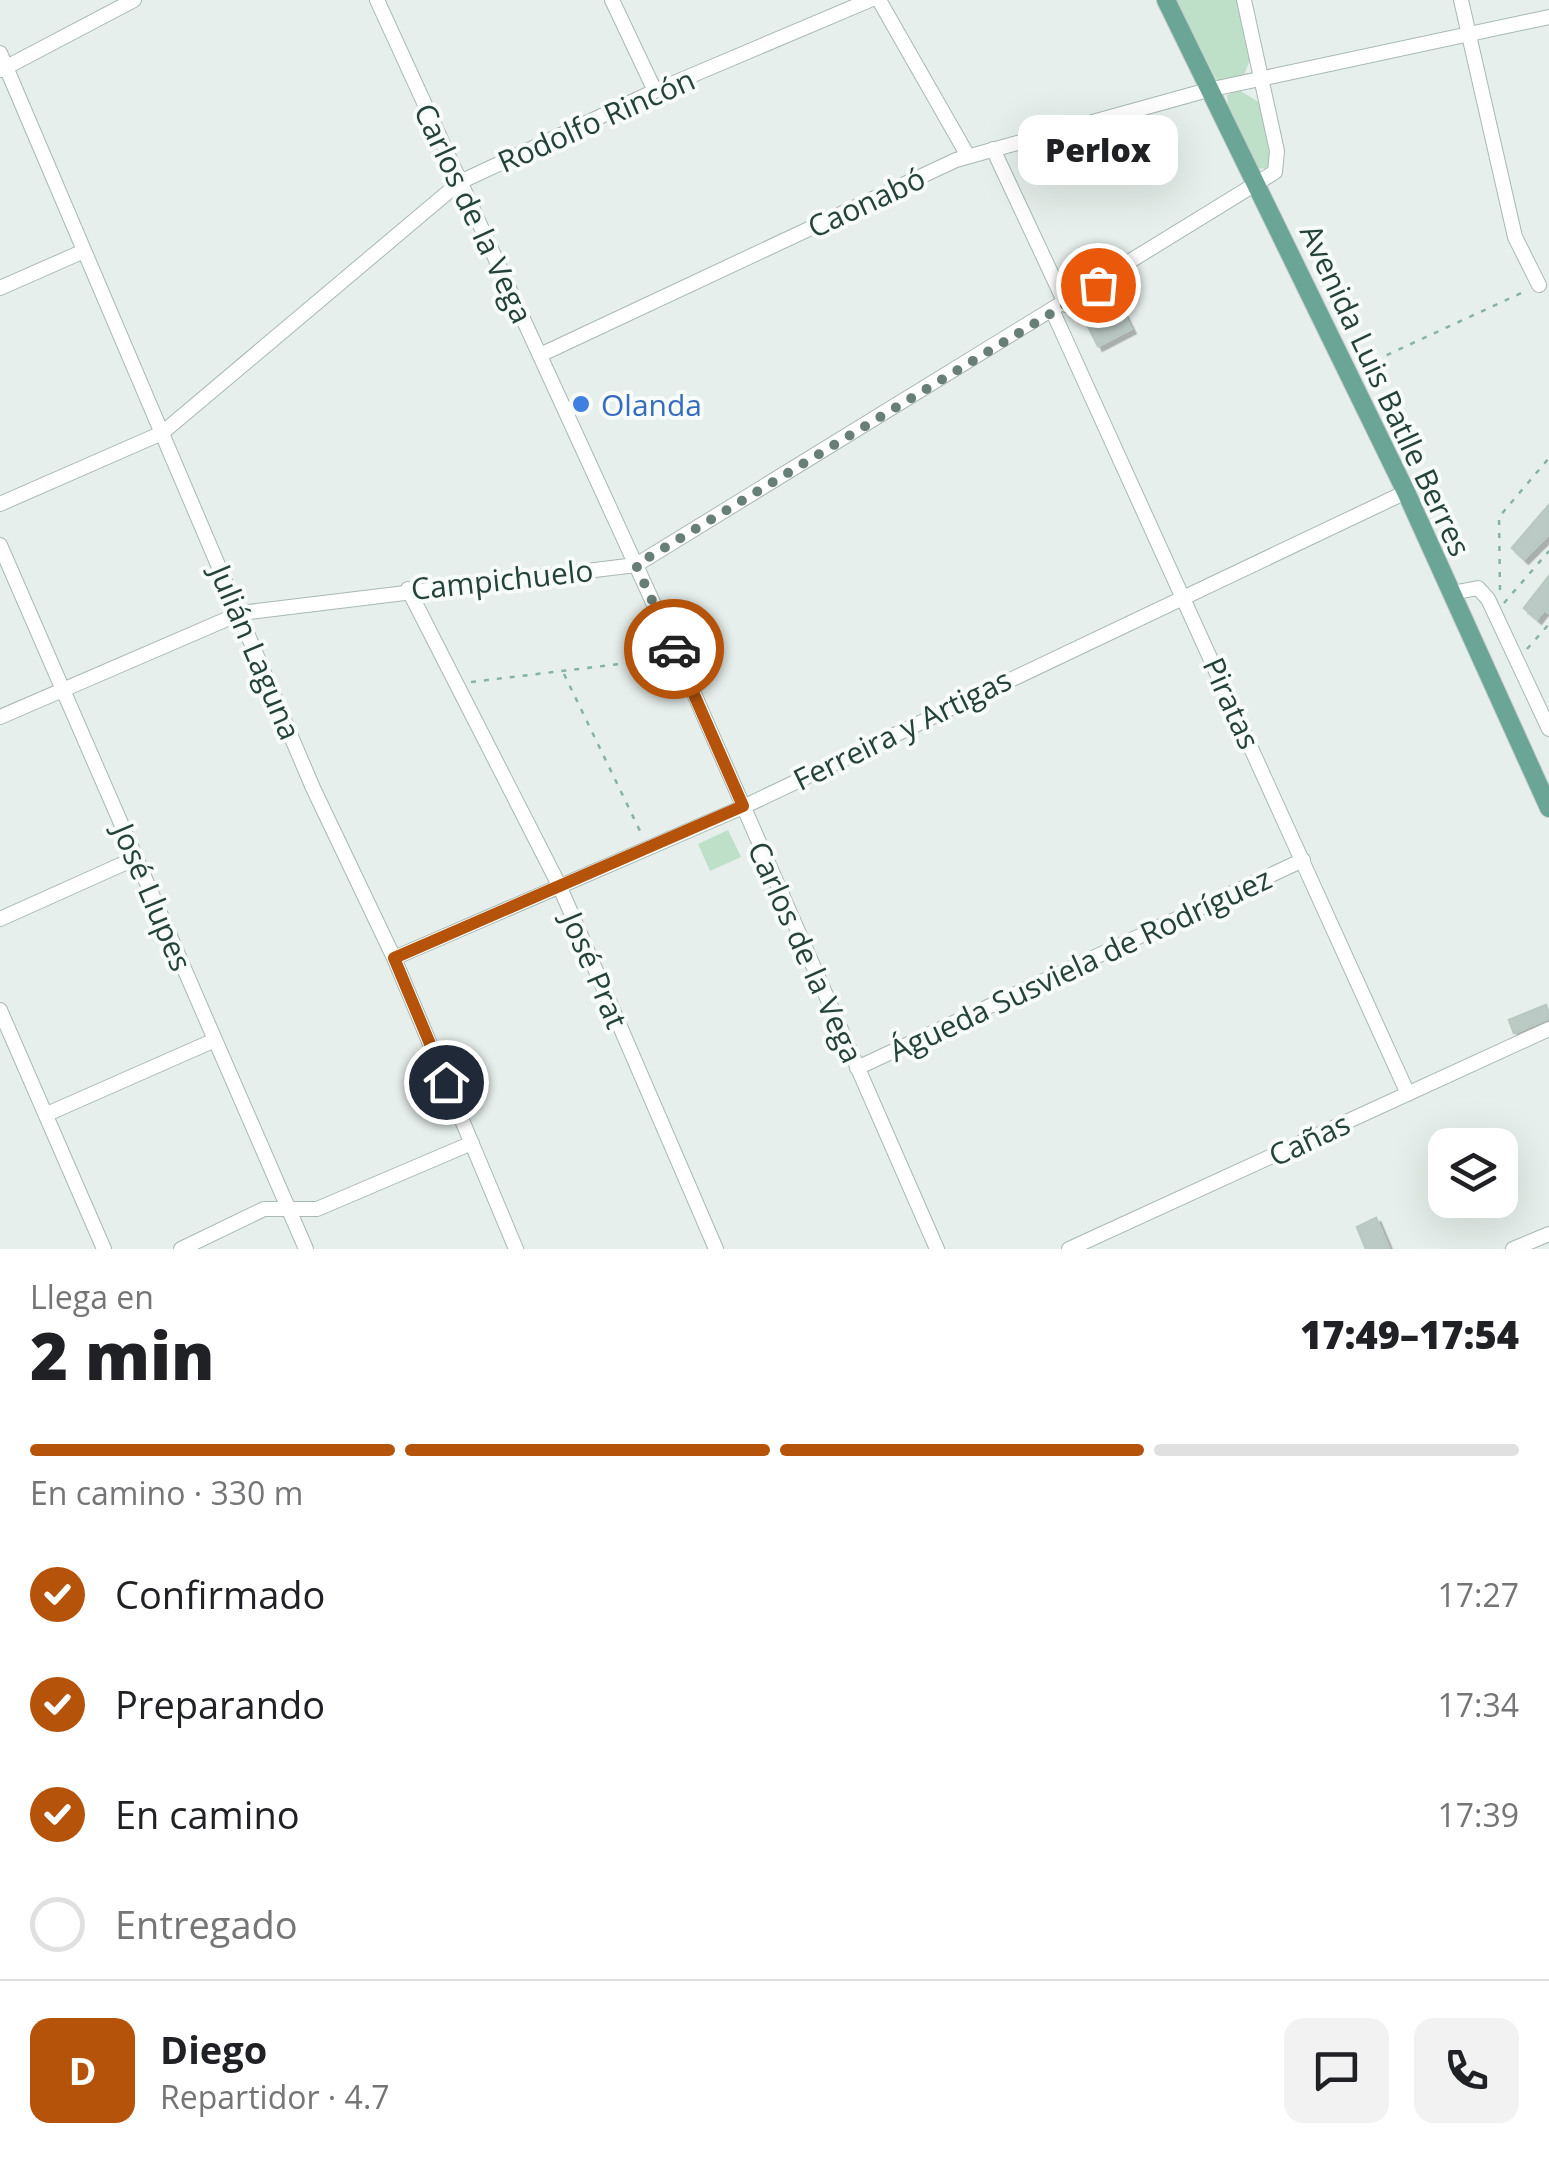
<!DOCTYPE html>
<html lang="es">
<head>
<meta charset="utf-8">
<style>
  body { margin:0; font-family:"Open Sans",sans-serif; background:#f2f2f2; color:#202124; height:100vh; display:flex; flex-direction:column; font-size:38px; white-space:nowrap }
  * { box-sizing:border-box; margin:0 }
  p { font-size:32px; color:#757577 }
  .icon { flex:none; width:55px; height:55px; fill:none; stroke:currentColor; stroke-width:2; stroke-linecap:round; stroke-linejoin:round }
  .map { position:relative; height:1249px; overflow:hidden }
  .drawer { display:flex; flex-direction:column; background:#fff; flex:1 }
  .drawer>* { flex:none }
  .fabs { position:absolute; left:1428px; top:1128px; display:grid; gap:20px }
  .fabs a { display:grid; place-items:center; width:90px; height:90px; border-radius:20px; background:#fff; box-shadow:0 10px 40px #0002; font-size:50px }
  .pin { position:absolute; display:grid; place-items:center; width:85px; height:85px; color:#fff; margin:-42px; border:5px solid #fff; border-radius:50%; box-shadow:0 2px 10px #0007 }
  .courier { position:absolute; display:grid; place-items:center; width:100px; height:100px; margin:-50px; border:8px solid #b45309; border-radius:50%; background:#fff; color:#222; box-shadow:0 2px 12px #0007 }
  .bubble { position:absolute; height:70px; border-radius:20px; background:#fff; box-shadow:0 10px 40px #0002; font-size:32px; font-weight:800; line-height:70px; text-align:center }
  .headline em { font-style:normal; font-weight:800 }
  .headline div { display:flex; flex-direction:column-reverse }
  .headline { display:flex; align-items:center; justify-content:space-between; height:170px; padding:0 30px }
  h1 { font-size:65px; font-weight:800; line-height:75px }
  .bar { display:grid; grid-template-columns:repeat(4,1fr); gap:15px 10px; align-content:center; height:120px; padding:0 30px }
  .bar i { height:12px; border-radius:8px; background:#e0e0e0 }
  .bar .selected { background:#b45309 }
  .bar p { grid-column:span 4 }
  .line { display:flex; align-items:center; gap:25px; padding:0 30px; border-top:2px solid #e0e0e0 }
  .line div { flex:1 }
  .round { display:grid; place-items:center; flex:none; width:105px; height:105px; border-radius:20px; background:#f2f2f2 }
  ol { padding:0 30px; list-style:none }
  li { display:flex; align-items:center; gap:30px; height:110px }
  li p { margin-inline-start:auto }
  li .icon { padding:10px; border-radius:50%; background:#b45309; color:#fff; stroke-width:4 }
  li:last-child { color:#757577 }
  li i { width:55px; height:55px; border:5px solid #e0e0e0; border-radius:50% }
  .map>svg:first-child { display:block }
</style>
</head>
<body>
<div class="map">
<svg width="1549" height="1249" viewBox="0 0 1549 1249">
  <defs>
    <filter id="shadow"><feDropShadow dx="4.5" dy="4.5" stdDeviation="0" flood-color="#0004"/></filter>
  </defs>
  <rect width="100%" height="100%" fill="#e6efeb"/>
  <path fill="#bfe0c8" d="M 1176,0 L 1238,0 L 1251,57 L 1244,75 L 1220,83 L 1216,79 Z
    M 1239,90 L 1260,103 L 1273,156 L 1267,169 L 1256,168 L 1228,105 L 1227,95 Z
    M 728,830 L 741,857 L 710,871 L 698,844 Z"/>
  <path fill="#bbcac4" stroke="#b8c9c2" stroke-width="2.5" filter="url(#shadow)" d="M 1111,288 L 1131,329 L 1098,346 L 1078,306 Z
    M 1549,505 L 1549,534 L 1524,559 L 1512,548 Z
    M 1549,576 L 1549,613 L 1544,610 L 1537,619 L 1524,608 Z
    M 1546,1005 L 1549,1018 L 1514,1033 L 1509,1020 Z
    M 1376,1218 L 1389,1249 L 1366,1249 L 1357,1227 Z"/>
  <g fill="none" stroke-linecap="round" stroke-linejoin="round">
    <g stroke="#a8b8b2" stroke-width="16">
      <path id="minor" d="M 377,0 L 678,657 L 937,1249
        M 612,0 L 655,91
        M 879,0 L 968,156
        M 1461,0 L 1515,237 L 1539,285
        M 0,53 L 313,788 L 394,958 L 516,1249
        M 1,70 L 134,0
        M 993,149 L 1066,305
        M 0,288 L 84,251
        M 1053,312 L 1408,1094
        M 540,355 L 956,160 L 1208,90 L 1549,17
        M 0,504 L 162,433 L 460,182 L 655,91 L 870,0
        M 0,545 L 306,1249
        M 408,589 L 559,885 L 716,1249
        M 1452,593 L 1478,588 L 1488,599 L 1549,729
        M 0,717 L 241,613 L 636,565 L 1275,172 L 1277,151 L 1244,0
        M 0,919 L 136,858
        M 394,958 L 743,807 L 1406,492
        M 0,1010 L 104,1249
        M 857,1068 L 1303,860
        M 47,1114 L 215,1040
        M 181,1249 L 264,1209 L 317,1209 L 472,1143
        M 1069,1249 L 1549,1029
        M 1513,1249 L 1549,1234"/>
    </g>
    <g stroke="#c2cac8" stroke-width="20">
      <path id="major" d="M 1166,0 L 1406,492 L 1549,808"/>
    </g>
    <path stroke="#86b3a5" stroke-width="2.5" stroke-dasharray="5 8" stroke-linecap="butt" d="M 1363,366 L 1528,290
      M 1500,590 L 1499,517 L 1549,458
      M 1504,603 L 1549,551
      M 1527,649 L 1549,624
      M 564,674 L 641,833
      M 471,682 L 661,659"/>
    <use href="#minor" stroke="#fff" stroke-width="14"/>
    <use href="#major" stroke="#6aa596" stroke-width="18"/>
  </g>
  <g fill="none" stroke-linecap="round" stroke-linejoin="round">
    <path stroke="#687f78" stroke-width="10" stroke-dasharray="0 18" d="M 674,649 L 636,565 L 1098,285"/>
    <path stroke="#b45309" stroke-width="12" d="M 446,1082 L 394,958 L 743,806 L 674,649"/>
  </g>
  <circle fill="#3f7fe0" stroke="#f7fbf9" stroke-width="4" cx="581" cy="404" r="10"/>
  <g text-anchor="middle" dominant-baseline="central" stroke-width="8" stroke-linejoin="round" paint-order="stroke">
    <g font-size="30" fill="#24423a" stroke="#f7fbf9">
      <text transform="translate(596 120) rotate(-24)">Rodolfo Rincón</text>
      <text transform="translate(866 202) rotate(-25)">Caonabó</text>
      <text transform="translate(474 213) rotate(65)">Carlos de la Vega</text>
      <text transform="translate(1386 390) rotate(65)">Avenida Luis Batlle Berres</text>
      <text transform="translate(502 579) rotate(-6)">Campichuelo</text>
      <text transform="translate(256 652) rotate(67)">Julián Laguna</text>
      <text transform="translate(1232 703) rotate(66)">Piratas</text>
      <text transform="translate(902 729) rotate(-26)">Ferreira y Artigas</text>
      <text transform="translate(153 897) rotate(67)">José Llupes</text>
      <text transform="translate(806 952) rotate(66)">Carlos de la Vega</text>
      <text transform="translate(1080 964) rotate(-25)">Águeda Susviela de Rodríguez</text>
      <text transform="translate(595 970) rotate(67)">José Prat</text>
      <text transform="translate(1309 1139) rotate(-25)">Cañas</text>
    </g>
    <g font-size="30" fill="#366cbe" stroke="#f7fbf9" text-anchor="start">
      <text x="601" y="404">Olanda</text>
    </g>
  </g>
</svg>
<div class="fabs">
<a><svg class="icon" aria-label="layers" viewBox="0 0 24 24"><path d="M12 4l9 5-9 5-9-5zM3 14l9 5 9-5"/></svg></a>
</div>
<div class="pin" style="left:1098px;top:285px;background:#ea580c"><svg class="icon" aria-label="bag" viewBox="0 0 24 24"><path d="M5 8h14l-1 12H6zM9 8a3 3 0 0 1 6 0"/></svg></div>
<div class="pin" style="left:446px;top:1082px;background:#1f2937"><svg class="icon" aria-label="home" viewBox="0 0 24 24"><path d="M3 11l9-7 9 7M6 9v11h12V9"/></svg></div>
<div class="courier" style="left:674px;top:649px"><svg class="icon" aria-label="car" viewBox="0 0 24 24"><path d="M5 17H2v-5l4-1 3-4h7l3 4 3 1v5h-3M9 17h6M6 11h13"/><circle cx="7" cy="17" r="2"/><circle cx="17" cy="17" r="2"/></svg></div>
<div class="bubble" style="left:1018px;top:115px;width:160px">Perlox</div>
</div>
<section class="drawer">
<div class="headline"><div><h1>2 min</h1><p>Llega en</p></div><em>17:49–17:54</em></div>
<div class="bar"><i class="selected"></i><i class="selected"></i><i class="selected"></i><i></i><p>En camino · 330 m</p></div>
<ol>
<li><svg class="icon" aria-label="check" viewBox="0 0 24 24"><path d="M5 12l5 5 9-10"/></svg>Confirmado<p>17:27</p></li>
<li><svg class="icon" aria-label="check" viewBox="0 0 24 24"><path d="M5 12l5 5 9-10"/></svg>Preparando<p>17:34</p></li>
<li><svg class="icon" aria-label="check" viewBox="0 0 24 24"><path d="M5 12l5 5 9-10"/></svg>En camino<p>17:39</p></li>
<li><i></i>Entregado</li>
</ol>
<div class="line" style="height:180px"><b class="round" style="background:#b45309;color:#fff">D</b><div><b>Diego</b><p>Repartidor · 4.7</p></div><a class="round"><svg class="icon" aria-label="chat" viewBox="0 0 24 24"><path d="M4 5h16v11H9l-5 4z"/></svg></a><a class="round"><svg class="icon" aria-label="phone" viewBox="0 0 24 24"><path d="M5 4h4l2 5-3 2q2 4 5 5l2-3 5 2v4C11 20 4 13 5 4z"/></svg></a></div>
</section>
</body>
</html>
